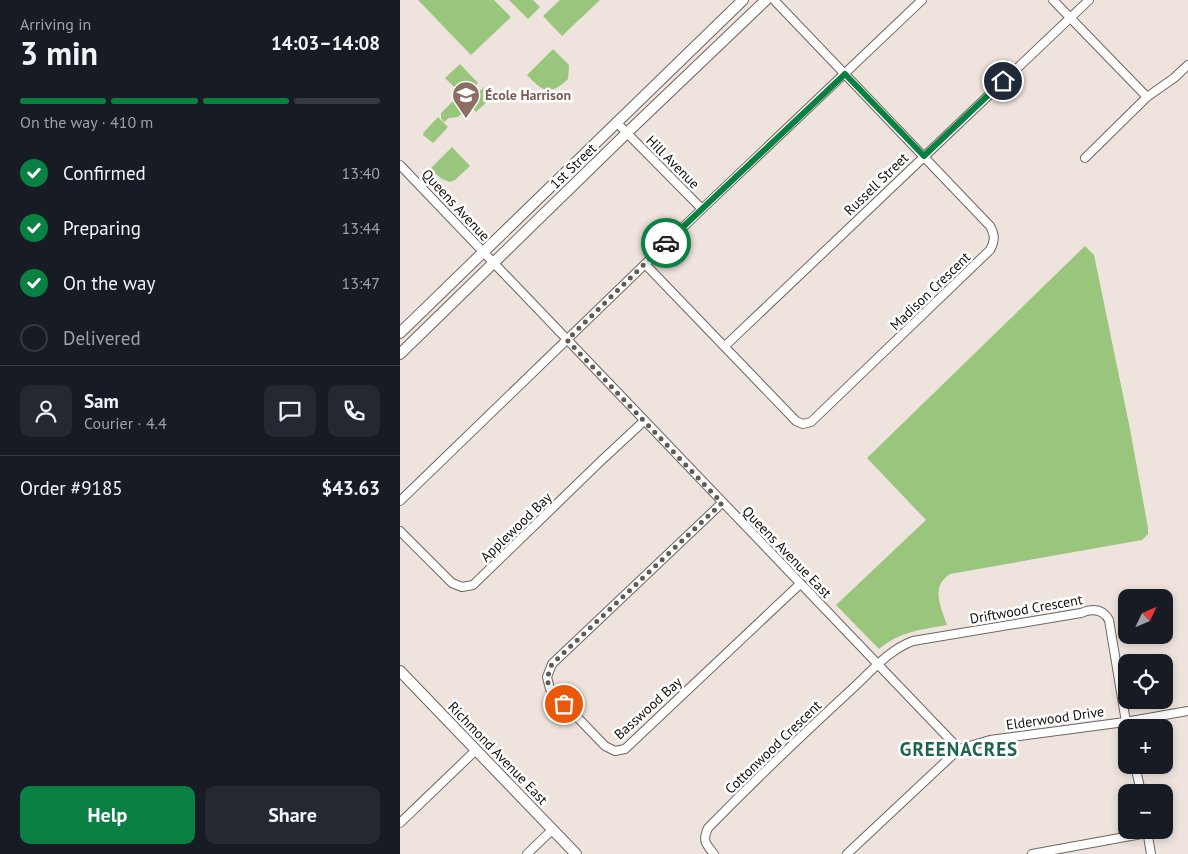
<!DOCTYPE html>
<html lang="en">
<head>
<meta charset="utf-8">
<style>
  body { margin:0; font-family:"PT Sans",sans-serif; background:#242831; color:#f1f3f6; height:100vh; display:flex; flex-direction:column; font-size:19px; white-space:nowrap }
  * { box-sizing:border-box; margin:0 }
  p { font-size:16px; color:#9ea1a6 }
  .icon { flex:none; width:28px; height:28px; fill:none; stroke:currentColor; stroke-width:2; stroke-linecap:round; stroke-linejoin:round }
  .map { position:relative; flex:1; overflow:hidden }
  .panel { display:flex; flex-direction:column; background:#171b24; width:400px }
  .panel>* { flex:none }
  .needle { width:32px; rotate:46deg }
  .tools { position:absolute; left:718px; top:589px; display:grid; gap:10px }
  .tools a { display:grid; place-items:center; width:55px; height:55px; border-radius:10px; background:#171b24; box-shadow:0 2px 8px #0003; font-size:25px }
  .pin { position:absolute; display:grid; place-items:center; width:42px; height:42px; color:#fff; margin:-21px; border:2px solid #fff; border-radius:50%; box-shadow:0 1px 5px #0007 }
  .courier { position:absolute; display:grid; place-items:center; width:50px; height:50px; margin:-25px; border:4px solid #0b8043; border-radius:50%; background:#fff; color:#222; box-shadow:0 1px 6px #0007 }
  .headline em { font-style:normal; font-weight:700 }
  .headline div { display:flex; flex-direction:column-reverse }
  .headline { display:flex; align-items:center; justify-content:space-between; height:85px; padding:0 20px }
  h1 { font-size:32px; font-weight:700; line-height:38px }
  .bar { display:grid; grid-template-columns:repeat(4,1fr); gap:8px 5px; align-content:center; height:60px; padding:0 20px }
  .bar i { height:6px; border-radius:4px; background:#363941 }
  .bar .on { background:#0b8043 }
  .bar p { grid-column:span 4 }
  .line { display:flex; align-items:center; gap:12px; padding:0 20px; border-top:1px solid #363941 }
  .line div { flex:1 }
  .round { display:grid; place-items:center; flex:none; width:52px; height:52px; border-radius:10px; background:#242831 }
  ol { padding:0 20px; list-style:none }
  li { display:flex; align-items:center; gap:15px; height:55px }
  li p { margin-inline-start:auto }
  li .icon { padding:5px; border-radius:50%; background:#0b8043; color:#fff; stroke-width:4 }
  li:last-child { color:#9ea1a6 }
  li i { width:28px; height:28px; border:2px solid #363941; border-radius:50% }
  .action { display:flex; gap:10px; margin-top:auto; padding:10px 20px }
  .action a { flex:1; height:58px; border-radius:10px; background:#0b8043; color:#fff; font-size:20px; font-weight:700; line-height:58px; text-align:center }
  .action a+a { background:#242831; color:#f1f3f6 }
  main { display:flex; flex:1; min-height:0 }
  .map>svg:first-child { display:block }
</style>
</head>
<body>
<main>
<section class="panel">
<div class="headline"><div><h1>3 min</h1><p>Arriving in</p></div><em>14:03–14:08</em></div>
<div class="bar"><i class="on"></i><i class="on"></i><i class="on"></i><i></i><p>On the way · 410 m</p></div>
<ol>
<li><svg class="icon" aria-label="check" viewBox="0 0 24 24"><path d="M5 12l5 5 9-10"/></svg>Confirmed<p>13:40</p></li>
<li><svg class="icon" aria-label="check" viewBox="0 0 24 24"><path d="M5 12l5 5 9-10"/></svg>Preparing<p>13:44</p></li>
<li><svg class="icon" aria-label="check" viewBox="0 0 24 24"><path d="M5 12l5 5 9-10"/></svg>On the way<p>13:47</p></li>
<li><i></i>Delivered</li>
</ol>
<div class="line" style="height:90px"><a class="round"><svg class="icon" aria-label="person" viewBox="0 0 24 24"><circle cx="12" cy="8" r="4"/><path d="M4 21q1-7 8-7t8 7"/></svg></a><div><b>Sam</b><p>Courier · 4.4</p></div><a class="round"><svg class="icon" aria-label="chat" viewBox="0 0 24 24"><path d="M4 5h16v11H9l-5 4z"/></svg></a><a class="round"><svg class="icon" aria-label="phone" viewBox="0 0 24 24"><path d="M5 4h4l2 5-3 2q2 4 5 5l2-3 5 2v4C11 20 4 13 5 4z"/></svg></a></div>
<div class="line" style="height:65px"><div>Order #9185</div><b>$43.63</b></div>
<div class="action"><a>Help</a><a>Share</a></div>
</section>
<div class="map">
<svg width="788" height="854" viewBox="0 0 788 854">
  <rect width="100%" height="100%" fill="#efe4dd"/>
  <path fill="#99c57d" d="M 18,0 L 94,0 L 111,17 L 71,55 Z
    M 109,0 L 133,0 L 140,7 L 128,19 Z
    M 160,0 L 200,0 L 162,36 L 143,16 Z
    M 153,49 L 169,65 L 168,79 C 150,96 143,92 127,75 Z
    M 60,64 L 78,83 L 64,97 L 45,78 Z
    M 84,87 L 93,96 L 76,112 L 68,103 Z
    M 53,101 L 57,102 L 64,111 L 58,117 L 49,118 L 44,122 L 41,118 L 41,113 Z
    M 38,117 L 48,127 L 33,143 L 23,135 L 24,132 Z
    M 52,147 L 70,166 L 55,180 L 50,182 L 42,179 L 30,169 Z
    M 685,246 L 694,255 L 730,429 L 748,528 L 748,534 L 742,540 L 550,574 C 530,587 541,607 547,625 C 520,630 501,631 479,649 L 436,605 L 526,520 L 467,458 Z"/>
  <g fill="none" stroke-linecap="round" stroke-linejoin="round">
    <g stroke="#6e655e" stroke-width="10">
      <path id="minor" d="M 653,0 L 747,97
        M 216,122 L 302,209
        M 685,158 L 747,97 L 774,78 L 788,65
        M 0,165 L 559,749
        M 245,264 L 396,421 L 403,424 L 411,422 L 590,250 C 595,241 595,235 590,226 L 374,0
        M 325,346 L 689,0
        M 0,501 L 302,209 L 522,0
        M 322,503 L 152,664 L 147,677 L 150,689 L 205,746 L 215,751 L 225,749 L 400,584
        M 0,531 L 52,583 L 62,587 L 73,585 L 202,460 L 244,421
        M 735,765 L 741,792
        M 0,823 L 76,750
        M 747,830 L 751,854
        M 127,854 L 152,830
        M 314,854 C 306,844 302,841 308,828 C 354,781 402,735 451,690 C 470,673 488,650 513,641 L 681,613 C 693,608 703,609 709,620 L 727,728
        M 447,854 L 559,749 L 590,740 L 725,722 L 788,711
        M 632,854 L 747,833"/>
    </g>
    <g stroke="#6e655e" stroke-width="12">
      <path id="secondary" d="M 0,333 L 343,0
        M 0,354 L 234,126 L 366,0
        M 0,671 L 176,854"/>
    </g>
    <use href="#minor" stroke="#fff" stroke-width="8"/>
    <use href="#secondary" stroke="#fff" stroke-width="10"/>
  </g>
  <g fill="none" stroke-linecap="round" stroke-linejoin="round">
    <path stroke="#5f5a55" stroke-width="5" stroke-dasharray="0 9" d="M 164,704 C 149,688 143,685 152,664 L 322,503 L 167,340 L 266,243"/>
    <path stroke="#0b8043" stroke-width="6" d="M 266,243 L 445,74 L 524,156 L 603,81"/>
  </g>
  <defs>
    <g id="school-pin" transform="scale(1.4375)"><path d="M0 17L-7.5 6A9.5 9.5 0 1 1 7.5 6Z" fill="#8d6e63" stroke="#fff"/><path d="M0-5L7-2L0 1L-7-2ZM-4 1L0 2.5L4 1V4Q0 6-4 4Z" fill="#fff"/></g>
  </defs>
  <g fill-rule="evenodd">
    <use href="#school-pin" x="66" y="95"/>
  </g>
  <g text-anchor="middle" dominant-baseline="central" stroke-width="5" stroke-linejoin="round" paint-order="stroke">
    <g font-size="14" font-weight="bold" fill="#785e54" stroke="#fff" text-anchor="start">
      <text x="85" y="95">École Harrison</text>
    </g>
    <g font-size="14" fill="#120f0c" stroke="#fff">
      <text transform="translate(273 162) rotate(45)">Hill Avenue</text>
      <text transform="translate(173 166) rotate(-44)">1st Street</text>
      <text transform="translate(476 184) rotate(-44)">Russell Street</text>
      <text transform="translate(56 205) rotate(47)">Queens Avenue</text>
      <text transform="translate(530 291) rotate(-44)">Madison Crescent</text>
      <text transform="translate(116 527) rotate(-44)">Applewood Bay</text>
      <text transform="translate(387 552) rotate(46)">Queens Avenue East</text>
      <text transform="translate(626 609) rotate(-10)">Driftwood Crescent</text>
      <text transform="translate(248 708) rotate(-42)">Basswood Bay</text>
      <text transform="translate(655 718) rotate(-8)">Elderwood Drive</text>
      <text transform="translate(373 747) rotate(-44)">Cottonwood Crescent</text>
      <text transform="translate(98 753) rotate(46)">Richmond Avenue East</text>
    </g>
    <g font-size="19" font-weight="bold" letter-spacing="1" fill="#1f644b" stroke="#fff">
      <text x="559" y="749">GREENACRES</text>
    </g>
  </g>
</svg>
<div class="tools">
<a><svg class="needle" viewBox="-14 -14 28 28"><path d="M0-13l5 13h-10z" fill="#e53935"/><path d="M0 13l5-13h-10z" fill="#9ea1a6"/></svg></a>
<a><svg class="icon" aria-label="locate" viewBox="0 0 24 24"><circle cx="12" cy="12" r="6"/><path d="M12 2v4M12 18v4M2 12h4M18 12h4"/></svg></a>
<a>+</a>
<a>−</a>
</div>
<div class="pin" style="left:164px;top:704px;background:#ea580c"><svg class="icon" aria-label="bag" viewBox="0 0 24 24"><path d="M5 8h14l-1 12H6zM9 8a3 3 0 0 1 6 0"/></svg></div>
<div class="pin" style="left:603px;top:81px;background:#1f2937"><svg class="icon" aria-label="home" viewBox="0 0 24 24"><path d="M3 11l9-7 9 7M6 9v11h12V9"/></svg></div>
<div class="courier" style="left:266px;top:243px"><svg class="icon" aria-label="car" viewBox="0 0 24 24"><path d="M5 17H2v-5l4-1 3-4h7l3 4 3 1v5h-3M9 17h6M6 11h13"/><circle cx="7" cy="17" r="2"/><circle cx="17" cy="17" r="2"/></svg></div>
</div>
</main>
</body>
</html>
